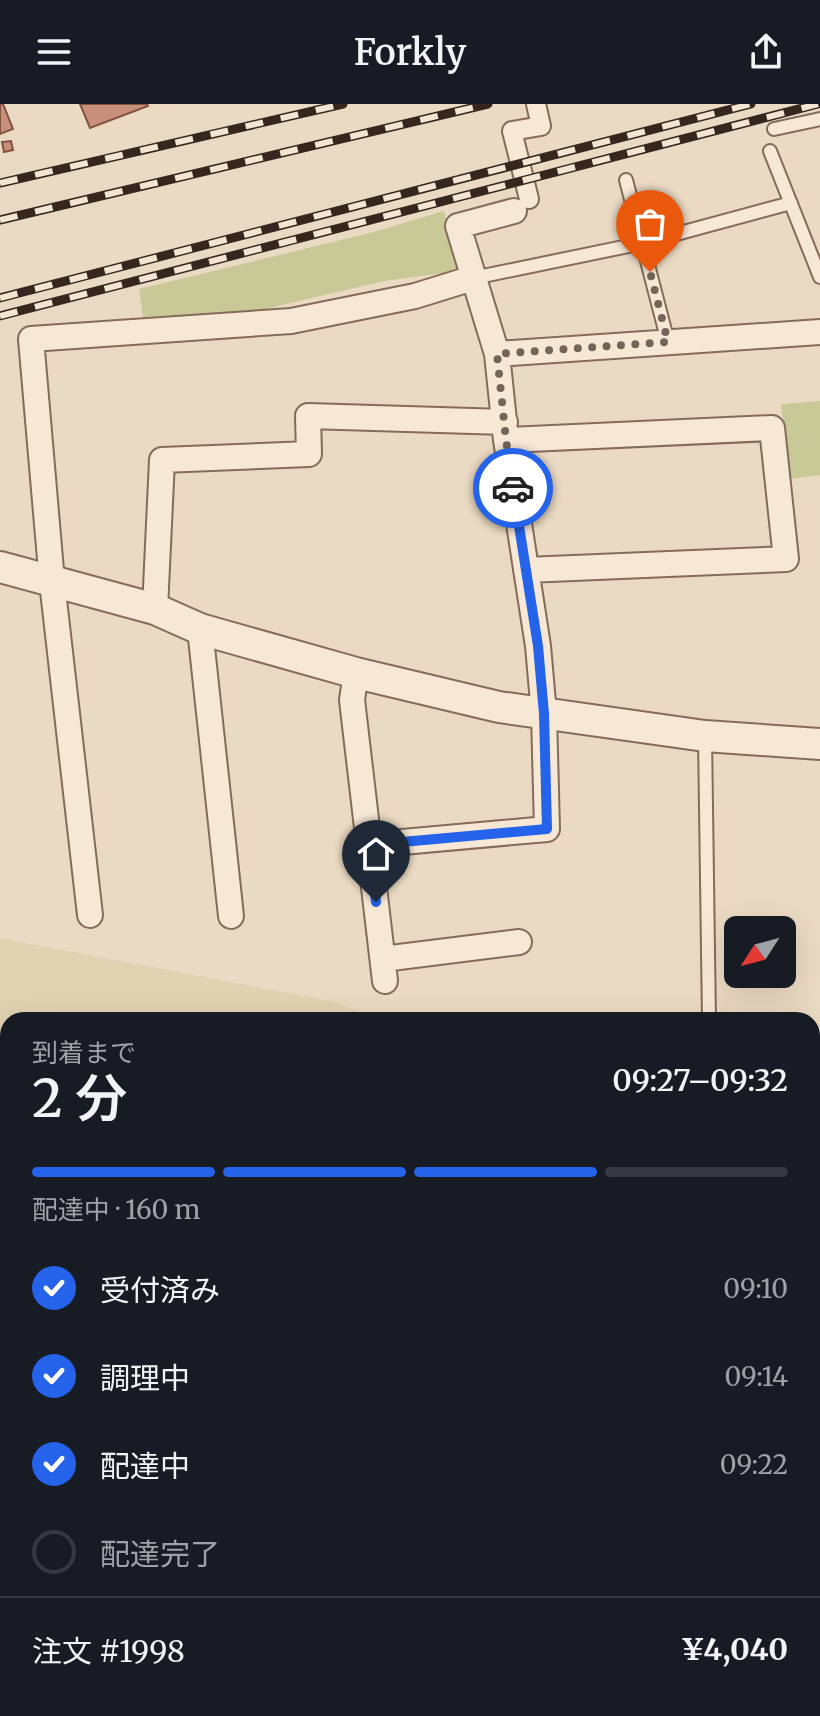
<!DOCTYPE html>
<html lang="ja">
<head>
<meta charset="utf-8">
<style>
  body { margin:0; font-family:Merriweather,"Noto Sans JP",serif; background:#20242c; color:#f1f3f6; height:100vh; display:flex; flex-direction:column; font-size:30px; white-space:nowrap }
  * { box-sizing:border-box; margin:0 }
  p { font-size:26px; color:#9ea1a6 }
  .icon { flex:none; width:44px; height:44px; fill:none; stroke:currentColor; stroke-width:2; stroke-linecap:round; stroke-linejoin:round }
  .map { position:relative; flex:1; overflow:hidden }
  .details { position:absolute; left:0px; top:908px; width:820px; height:704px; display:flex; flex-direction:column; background:#171b24; border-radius:24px 24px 0 0; box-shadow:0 8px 32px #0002 }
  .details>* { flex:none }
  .needle { width:52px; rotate:234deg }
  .tools { position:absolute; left:724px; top:812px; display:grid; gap:16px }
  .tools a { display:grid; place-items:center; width:72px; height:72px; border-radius:12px; background:#171b24; box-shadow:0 8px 32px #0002; font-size:40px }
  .pin { position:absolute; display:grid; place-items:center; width:68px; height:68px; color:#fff; margin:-82px -34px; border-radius:50% 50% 50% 0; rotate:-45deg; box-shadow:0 0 8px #0007 }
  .pin .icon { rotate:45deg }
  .courier { position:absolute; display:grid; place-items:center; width:80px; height:80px; margin:-40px; border:6px solid #2563eb; border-radius:50%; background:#fff; color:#222; box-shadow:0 2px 10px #0007 }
  .head em { font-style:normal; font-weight:600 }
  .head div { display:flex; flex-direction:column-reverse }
  .head { display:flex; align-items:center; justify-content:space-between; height:136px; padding:0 32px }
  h1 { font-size:52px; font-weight:600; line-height:60px }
  .bar { display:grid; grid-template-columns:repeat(4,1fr); gap:12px 8px; align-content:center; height:96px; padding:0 32px }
  .bar i { height:10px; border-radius:6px; background:#363941 }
  .bar .on { background:#2563eb }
  .bar p { grid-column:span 4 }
  .line { display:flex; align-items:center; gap:20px; padding:0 32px; border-top:2px solid #363941 }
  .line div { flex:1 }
  ol { padding:0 32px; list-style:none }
  li { display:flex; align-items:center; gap:24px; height:88px }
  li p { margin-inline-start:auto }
  li .icon { padding:8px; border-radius:50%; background:#2563eb; color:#fff; stroke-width:4 }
  li:last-child { color:#9ea1a6 }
  li i { width:44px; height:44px; border:4px solid #363941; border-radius:50% }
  header { display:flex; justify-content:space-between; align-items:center; height:104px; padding:0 32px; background:#171b24; font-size:36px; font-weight:600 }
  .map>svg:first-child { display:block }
</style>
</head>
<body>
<header><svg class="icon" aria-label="menu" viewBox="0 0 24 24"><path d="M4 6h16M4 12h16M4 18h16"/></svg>Forkly<svg class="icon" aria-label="share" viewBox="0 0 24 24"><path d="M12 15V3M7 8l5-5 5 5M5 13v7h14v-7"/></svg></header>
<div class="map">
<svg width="820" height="1612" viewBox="0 0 820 1612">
  <rect width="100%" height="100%" fill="#ebdac3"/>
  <path fill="#e1d2b1" d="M 0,834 L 336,898 L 377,916 L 8,916 L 8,1604 L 812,1604 L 812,1223 L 820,1229 L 820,1612 L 0,1612 Z"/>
  <path fill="#c9c897" d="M 444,107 L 459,167 L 384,177 L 261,206 L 143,214 L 139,185 L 370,129 Z
    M 820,297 L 820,371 L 790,375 L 781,300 Z"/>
  <path fill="#c8907b" stroke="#825242" stroke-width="2" d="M 0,0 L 3,0 L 13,25 L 0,30 Z
    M 80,0 L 147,0 L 148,2 L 90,24 Z
    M 11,37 L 13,46 L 4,48 L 2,38 Z"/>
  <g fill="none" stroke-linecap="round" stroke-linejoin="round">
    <g stroke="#856b5b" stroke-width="16">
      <path id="service" d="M 774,25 L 820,15
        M 770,47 L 820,173
        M 626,76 L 668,238
        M 473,174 L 643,139 L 791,99
        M 705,632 L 709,916"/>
    </g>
    <g stroke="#856b5b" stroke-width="22">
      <path id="pedestrian" d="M 529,95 L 512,27 L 541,22 L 536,0"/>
    </g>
    <g stroke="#856b5b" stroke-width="28">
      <path id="minor" d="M 497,250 L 820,228
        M 506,336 L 772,324 L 786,455 L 526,466
        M 155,505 L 162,356 L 309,350 L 308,312 L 505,318
        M 200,525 L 231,812
        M 356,569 L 352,596 L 385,877
        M 369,741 L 547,725 L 544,610 L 538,542 L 506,336 L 497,250 L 458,122 L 514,107
        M 90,811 L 52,478 L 31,235 L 291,217 L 415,192 L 473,174
        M 383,855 L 519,838"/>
    </g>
    <g stroke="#856b5b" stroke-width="34">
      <path id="tertiary" d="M 0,463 L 155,505 L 200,525 L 356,569 L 499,603 L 705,632 L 820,640"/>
    </g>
    <use href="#service" stroke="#f7e8d6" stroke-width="12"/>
    <use href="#pedestrian" stroke="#f7e8d6" stroke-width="18"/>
    <use href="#minor" stroke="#f7e8d6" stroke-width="24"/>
    <use href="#tertiary" stroke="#f7e8d6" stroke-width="30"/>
    <g stroke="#35261e" stroke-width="9">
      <path id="rail" d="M 0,79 L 343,0
        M 0,116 L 488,0
        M 0,194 L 751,0
        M 0,212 L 818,0"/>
    </g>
    <use href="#rail" stroke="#f3e5d2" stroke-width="6" stroke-dasharray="18" stroke-linecap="butt"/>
  </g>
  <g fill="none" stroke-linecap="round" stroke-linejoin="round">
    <path stroke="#756558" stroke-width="8" stroke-dasharray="0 14.4" d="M 513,384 L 506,336 L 497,250 L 668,238 L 650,168"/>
    <path stroke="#2563eb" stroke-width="10" d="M 376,798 L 369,741 L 547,725 L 544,610 L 538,542 L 513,384"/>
  </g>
</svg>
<div class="tools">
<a><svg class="needle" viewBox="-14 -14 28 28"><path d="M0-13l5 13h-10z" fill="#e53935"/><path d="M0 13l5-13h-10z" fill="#9ea1a6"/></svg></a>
</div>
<div class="pin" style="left:650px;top:168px;background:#ea580c"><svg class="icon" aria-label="bag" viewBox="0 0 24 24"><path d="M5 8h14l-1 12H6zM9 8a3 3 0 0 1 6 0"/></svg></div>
<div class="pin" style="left:376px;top:798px;background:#1f2937"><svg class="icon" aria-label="home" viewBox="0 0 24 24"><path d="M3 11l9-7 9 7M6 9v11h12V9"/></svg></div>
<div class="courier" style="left:513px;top:384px"><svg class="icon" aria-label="car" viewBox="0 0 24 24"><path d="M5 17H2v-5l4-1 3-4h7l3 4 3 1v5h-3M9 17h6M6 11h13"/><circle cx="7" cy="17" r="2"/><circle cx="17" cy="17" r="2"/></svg></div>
<section class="details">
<div class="head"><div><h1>2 分</h1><p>到着まで</p></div><em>09:27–09:32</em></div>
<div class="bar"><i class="on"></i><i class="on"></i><i class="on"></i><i></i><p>配達中 · 160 m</p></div>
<ol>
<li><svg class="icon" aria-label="check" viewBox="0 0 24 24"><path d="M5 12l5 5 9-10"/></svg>受付済み<p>09:10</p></li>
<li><svg class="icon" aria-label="check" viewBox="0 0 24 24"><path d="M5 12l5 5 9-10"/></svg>調理中<p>09:14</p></li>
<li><svg class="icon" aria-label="check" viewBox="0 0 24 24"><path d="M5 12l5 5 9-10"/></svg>配達中<p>09:22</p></li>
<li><i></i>配達完了</li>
</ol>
<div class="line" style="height:104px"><div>注文 #1998</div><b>¥4,040</b></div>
</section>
</div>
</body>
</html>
